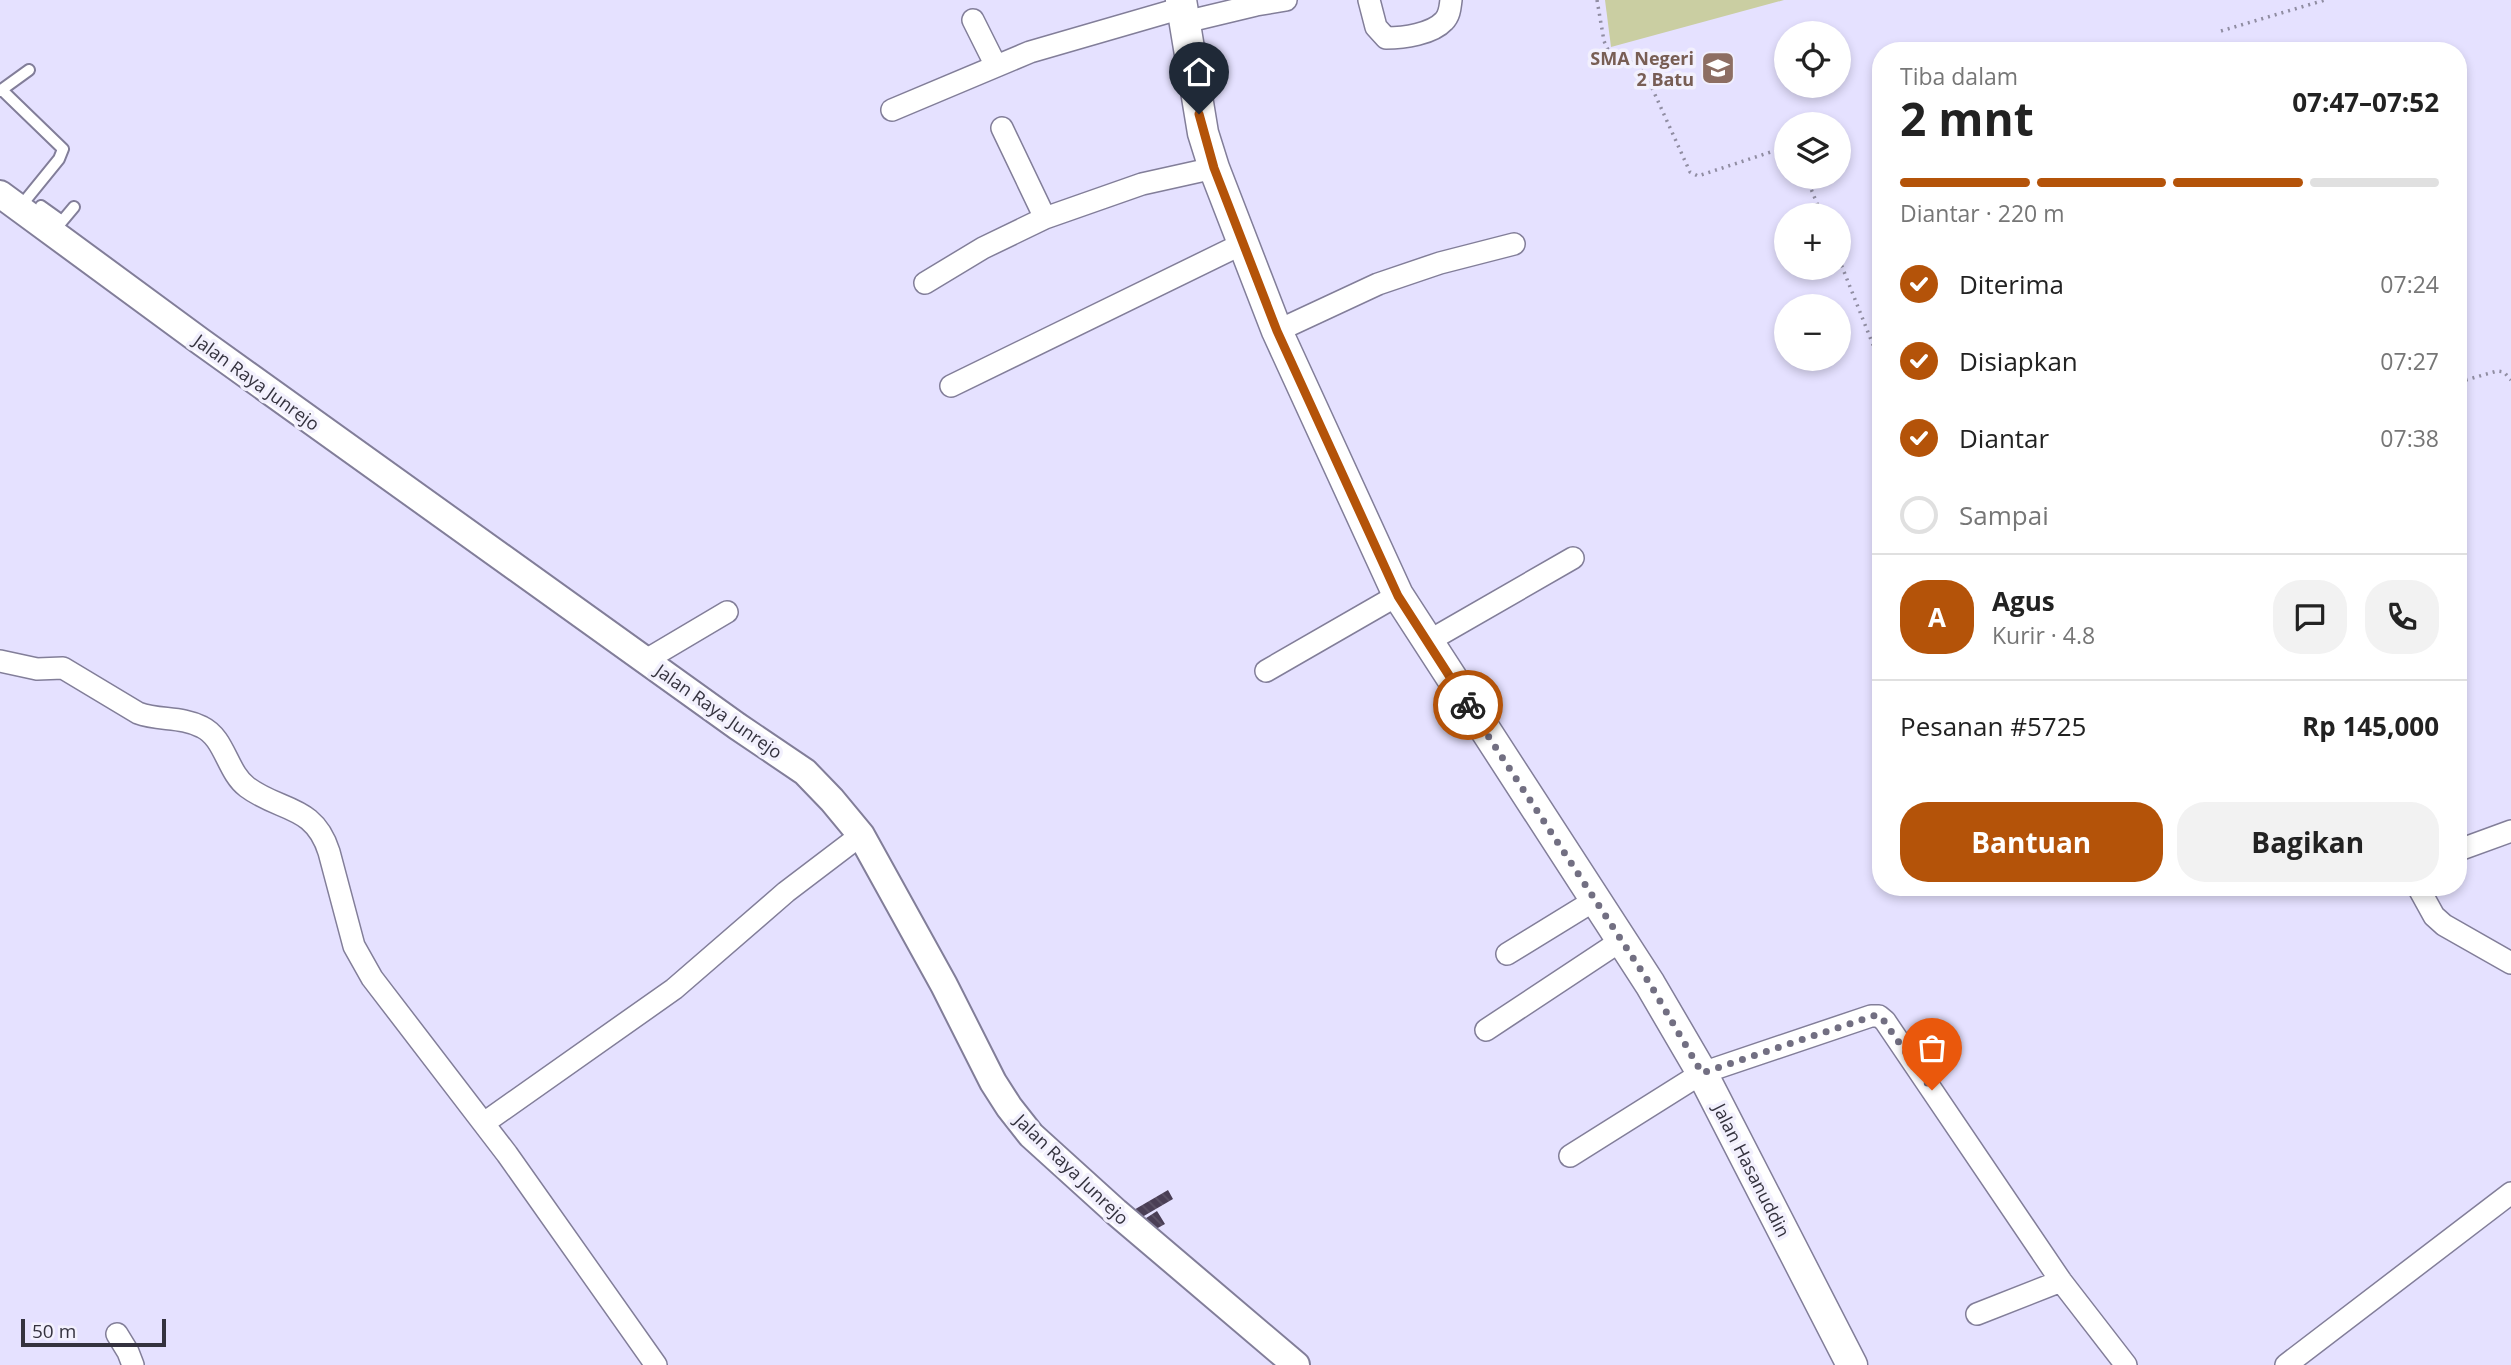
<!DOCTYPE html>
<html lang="id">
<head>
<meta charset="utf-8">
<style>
  body { margin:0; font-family:"Open Sans",sans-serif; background:#f2f2f2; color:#222; height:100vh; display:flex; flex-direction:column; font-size:26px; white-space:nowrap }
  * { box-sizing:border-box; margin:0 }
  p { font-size:23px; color:#767676 }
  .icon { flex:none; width:38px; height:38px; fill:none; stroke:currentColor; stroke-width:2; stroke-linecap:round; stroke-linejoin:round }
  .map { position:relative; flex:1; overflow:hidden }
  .panel { position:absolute; left:1872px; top:42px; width:595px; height:854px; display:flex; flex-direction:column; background:#fff; border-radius:28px; box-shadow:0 4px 10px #0003 }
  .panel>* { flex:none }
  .tools { position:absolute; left:1774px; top:21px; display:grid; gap:14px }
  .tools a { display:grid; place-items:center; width:77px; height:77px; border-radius:50%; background:#fff; box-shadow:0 4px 10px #0003; font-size:35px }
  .scale { position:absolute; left:21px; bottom:18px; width:145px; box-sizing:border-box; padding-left:7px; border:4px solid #34323e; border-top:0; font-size:19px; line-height:24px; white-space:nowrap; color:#34323e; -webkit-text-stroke:5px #f2f0fd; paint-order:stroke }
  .pin { position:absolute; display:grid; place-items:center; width:60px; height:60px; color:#fff; margin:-72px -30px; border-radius:50% 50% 50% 0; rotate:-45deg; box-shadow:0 0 7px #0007 }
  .pin .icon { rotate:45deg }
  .courier { position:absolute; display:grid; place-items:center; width:70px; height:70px; margin:-35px; border:5px solid #b45309; border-radius:50%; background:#fff; color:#222; box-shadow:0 2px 9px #0007 }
  .headline em { font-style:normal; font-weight:700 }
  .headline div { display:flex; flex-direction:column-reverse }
  .headline { display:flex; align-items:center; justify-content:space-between; height:119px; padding:0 28px }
  h1 { font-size:46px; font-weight:700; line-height:52px }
  .bar { display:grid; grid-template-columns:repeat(4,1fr); gap:10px 7px; align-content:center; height:84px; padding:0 28px }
  .bar i { height:9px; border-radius:5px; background:#e0e0e0 }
  .bar .on { background:#b45309 }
  .bar p { grid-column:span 4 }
  .line { display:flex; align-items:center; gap:18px; padding:0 28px; border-top:2px solid #e0e0e0 }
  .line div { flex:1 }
  .round { display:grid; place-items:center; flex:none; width:74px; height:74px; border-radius:28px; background:#f2f2f2 }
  ol { padding:0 28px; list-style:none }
  li { display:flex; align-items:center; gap:21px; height:77px }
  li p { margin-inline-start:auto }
  li .icon { padding:7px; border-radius:50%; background:#b45309; color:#fff; stroke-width:4 }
  li:last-child { color:#767676 }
  li i { width:38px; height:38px; border:4px solid #e0e0e0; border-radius:50% }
  .action { display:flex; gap:14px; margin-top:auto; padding:14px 28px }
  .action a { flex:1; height:80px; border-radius:28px; background:#b45309; color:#fff; font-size:28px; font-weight:700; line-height:80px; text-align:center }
  .action a+a { background:#f2f2f2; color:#222 }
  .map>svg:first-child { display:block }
</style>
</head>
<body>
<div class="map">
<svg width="2511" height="1365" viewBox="0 0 2511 1365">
  <defs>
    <pattern id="building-back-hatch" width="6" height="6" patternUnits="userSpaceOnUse" patternTransform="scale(1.75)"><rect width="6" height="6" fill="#4a3e55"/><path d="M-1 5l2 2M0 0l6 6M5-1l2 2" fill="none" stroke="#5c5266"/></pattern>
  </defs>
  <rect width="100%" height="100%" fill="#e5e1ff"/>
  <path fill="#cacea2" d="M 1605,0 L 1784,0 L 1611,47 Z"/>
  <path fill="url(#building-back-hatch)" d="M 1168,1190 L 1173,1199 L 1137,1220 L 1132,1211 Z
    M 1157,1211 L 1165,1224 L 1147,1234 L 1140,1222 Z"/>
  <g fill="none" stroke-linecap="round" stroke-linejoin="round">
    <g stroke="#827e99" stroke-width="14">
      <path id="service" d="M 2,90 L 63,149 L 59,159 L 20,207
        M 0,91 L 29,70
        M 41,206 L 62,221
        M 53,232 L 74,207"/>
    </g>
    <g stroke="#827e99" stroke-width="24">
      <path id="minor" d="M 1369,0 L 1376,27 L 1386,38 C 1404,38 1432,34 1444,21 C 1450,15 1450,7 1451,0
        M 973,20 L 996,66
        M 1185,22 L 1256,5 L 1286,0
        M 892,110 L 1030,52 L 1182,8
        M 1002,128 L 1045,218 L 1142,184 L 1214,168
        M 925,283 L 983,248 L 1045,218
        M 1277,331 L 1378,284 L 1440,263 L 1514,244
        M 951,386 L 1244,243
        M 1427,642 L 1573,558
        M 646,660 L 727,612
        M 0,661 L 37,669 L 63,668 L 138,713 C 159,721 181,716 202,727 C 225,738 227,772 247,787 C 280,812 314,804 329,852 L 354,946 L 372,978 L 507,1154 L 656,1365
        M 1266,671 L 1398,595
        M 2459,850 L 2511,831
        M 2418,887 L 2434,916 L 2444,925 L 2511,963
        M 1507,954 L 1595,900
        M 1486,1030 L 1622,940
        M 484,1123 L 674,989 L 786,892 L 861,835
        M 1570,1156 L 1702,1073 L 1871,1016 L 1879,1016 L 1885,1021 L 2061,1281 L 2126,1365
        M 1977,1314 L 2061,1281
        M 117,1334 L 128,1352 L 133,1365
        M 2286,1365 L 2511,1193"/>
    </g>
    <g stroke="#827e99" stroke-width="30">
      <path id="tertiary" d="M 0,194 L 200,341 L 737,726 L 805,772 L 832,800 L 861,835 L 944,985 L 993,1082 L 1009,1107 L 1031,1135 L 1116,1212 L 1296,1365"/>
    </g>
    <g stroke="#827e99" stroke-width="33">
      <path id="secondary" d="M 1181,0 L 1203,133 L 1214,168 L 1277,331 L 1398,595 L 1650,984 L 1702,1073 L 1852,1365"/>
    </g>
    <path stroke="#908da2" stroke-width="3.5" stroke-dasharray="2 5" stroke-linecap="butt" d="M 1597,0 L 1604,41 L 1609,52 C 1628,61 1635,60 1648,79 L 1690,172 L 1698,176 L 1780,149 L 1787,150
      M 2221,31 L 2325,0
      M 1806,177 L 1822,215
      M 1839,259 L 1881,365
      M 2459,382 L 2497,371 L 2504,372 L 2511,380"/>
    <use href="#service" stroke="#fff" stroke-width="10"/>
    <use href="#minor" stroke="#fff" stroke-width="21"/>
    <use href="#tertiary" stroke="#fff" stroke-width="26"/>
    <use href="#secondary" stroke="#fff" stroke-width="30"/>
  </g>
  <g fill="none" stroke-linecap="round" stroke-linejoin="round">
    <path stroke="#726f82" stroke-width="7" stroke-dasharray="0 12.6" d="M 1468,705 L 1650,984 L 1702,1073 L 1876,1015 L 1882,1018 L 1932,1090"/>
    <path stroke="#b45309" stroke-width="9" d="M 1199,114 L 1214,168 L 1277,331 L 1398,596 L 1468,705"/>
  </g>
  <defs>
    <g id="school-square" transform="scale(1.75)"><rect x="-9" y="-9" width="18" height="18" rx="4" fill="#8d6e63" stroke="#f2f0fd"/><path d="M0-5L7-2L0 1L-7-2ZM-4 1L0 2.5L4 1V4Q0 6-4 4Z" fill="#fff"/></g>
  </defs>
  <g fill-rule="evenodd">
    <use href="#school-square" x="1718" y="68"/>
  </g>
  <g text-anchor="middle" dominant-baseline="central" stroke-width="7" stroke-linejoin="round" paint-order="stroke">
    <g font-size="18" font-weight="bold" fill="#785e54" stroke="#f2f0fd" text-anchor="end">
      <text x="1694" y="58">SMA Negeri<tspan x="1694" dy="21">2 Batu</tspan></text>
    </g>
    <g font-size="18" fill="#34323e" stroke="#f2f0fd">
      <text transform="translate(257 382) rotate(36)">Jalan Raya Junrejo</text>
      <text transform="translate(719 711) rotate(35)">Jalan Raya Junrejo</text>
      <text transform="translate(1072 1169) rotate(44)">Jalan Raya Junrejo</text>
      <text transform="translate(1752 1170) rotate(63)">Jalan Hasanuddin</text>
    </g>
  </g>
</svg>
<div class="tools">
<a><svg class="icon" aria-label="locate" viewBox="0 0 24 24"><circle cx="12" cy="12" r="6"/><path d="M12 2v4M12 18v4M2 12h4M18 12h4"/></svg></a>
<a><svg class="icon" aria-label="layers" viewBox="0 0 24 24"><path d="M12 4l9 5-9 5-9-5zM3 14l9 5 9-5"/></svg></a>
<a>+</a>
<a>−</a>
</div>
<div class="scale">50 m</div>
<div class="pin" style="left:1932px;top:1090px;background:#ea580c"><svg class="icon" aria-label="bag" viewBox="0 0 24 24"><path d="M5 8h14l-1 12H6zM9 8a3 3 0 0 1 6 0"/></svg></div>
<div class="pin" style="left:1199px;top:114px;background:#1f2937"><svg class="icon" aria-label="home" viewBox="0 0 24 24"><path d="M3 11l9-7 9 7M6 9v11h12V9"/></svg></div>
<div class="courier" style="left:1468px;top:705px"><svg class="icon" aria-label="bike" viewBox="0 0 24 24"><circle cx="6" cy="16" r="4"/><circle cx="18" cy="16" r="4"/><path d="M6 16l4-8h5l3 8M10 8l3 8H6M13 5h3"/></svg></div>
<section class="panel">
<div class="headline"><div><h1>2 mnt</h1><p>Tiba dalam</p></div><em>07:47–07:52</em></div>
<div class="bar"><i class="on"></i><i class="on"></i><i class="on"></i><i></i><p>Diantar · 220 m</p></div>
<ol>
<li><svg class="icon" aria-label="check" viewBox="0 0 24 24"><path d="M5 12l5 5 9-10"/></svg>Diterima<p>07:24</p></li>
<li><svg class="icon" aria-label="check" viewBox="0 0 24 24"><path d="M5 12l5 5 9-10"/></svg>Disiapkan<p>07:27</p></li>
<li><svg class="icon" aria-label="check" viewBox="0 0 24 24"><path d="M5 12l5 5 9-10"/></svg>Diantar<p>07:38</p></li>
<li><i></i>Sampai</li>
</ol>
<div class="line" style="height:126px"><b class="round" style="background:#b45309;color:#fff">A</b><div><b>Agus</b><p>Kurir · 4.8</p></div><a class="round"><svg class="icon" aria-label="chat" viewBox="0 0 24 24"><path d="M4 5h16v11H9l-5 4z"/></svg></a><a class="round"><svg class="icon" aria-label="phone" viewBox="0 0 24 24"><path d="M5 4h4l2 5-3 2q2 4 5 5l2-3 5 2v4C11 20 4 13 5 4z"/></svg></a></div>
<div class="line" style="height:91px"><div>Pesanan #5725</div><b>Rp 145,000</b></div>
<div class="action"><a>Bantuan</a><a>Bagikan</a></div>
</section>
</div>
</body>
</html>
